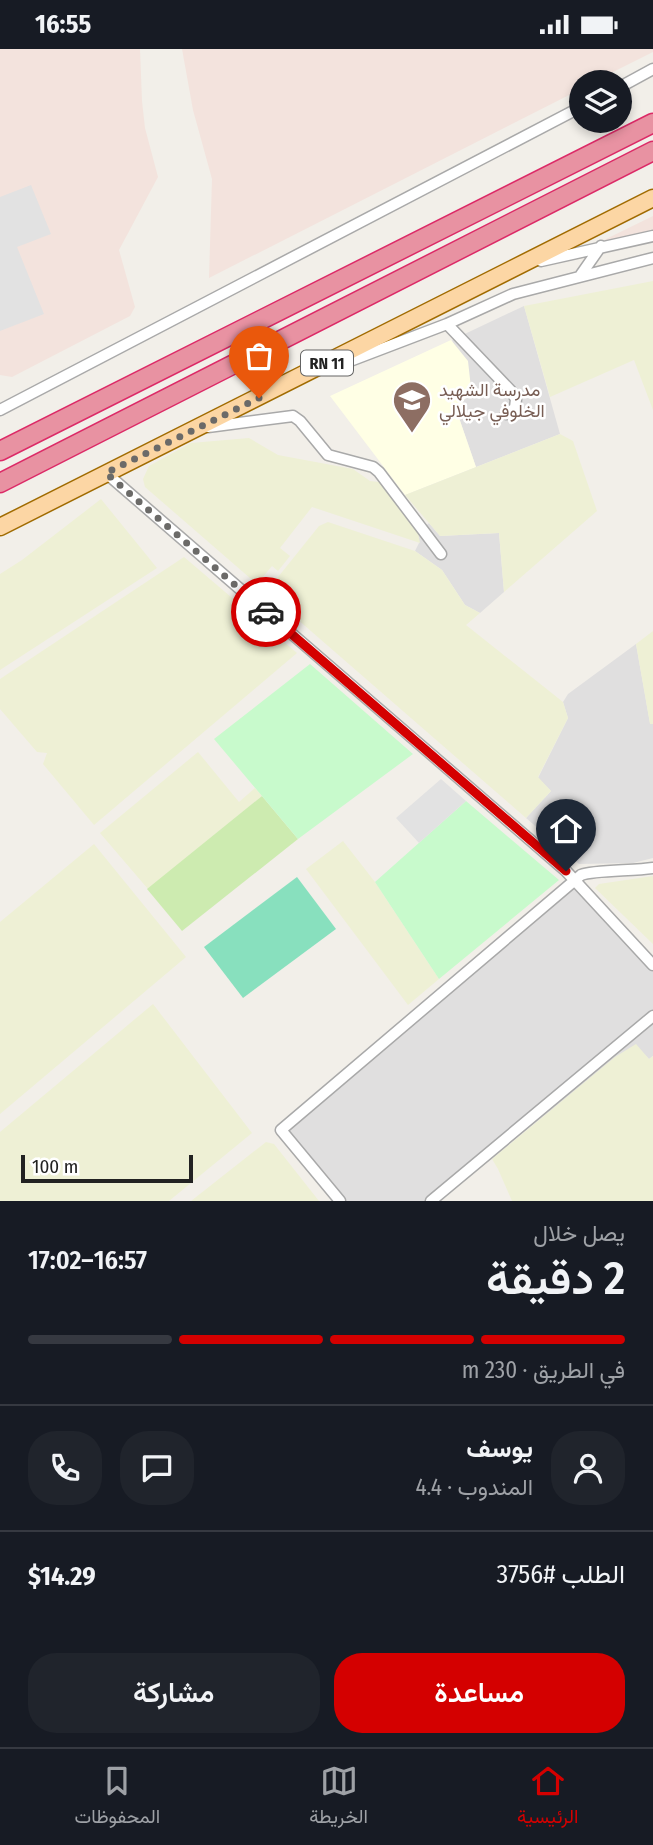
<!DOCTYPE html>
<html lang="ar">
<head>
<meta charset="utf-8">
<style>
  body { margin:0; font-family:"Fira Sans Condensed",Vazirmatn,sans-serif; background:#20242c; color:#f1f3f6; direction:rtl; height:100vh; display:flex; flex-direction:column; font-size:26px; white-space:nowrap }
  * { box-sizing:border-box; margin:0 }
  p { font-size:23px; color:#9ea1a6 }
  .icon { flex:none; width:38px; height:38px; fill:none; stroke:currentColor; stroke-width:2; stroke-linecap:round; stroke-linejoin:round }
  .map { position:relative; height:1152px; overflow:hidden; direction:ltr }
  .drawer { display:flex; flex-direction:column; background:#171b24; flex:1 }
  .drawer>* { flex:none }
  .controls { position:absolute; left:569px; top:21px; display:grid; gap:14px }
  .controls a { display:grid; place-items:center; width:63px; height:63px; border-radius:50%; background:#171b24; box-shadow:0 4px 10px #0003; font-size:35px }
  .scale { position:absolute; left:21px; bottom:18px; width:172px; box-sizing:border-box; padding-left:7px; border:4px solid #222; border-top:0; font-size:19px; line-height:24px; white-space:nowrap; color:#222; -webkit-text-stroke:5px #fff; paint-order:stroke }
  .pin { position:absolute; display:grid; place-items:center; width:60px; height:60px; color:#fff; margin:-72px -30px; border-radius:50% 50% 50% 0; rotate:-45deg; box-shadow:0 0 7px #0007 }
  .pin .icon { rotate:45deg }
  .courier { position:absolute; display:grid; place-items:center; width:70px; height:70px; margin:-35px; border:5px solid #d40000; border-radius:50%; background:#fff; color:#222; box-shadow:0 2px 9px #0007 }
  .summary em { font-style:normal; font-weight:600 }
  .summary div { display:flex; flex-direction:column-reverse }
  .summary { display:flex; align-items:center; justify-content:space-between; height:119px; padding:0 28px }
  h1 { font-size:46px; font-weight:600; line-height:52px }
  .bar { display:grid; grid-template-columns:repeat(4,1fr); gap:10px 7px; align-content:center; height:84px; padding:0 28px }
  .bar i { height:9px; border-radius:5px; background:#363941 }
  .bar .current { background:#d40000 }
  .bar p { grid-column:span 4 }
  .line { display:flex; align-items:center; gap:18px; padding:0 28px; border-top:2px solid #363941 }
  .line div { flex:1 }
  .round { display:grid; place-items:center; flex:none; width:74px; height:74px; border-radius:28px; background:#20242c }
  .button { display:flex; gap:14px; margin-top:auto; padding:14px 28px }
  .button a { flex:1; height:80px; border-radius:28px; background:#d40000; color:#fff; font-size:28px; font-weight:600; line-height:80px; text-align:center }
  .button a+a { background:#20242c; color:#f1f3f6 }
  .status { display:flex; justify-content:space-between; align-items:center; height:49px; padding:0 35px; background:#171b24; direction:ltr }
  .status svg { height:19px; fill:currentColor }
  .tab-bar { display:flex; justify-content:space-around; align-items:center; height:98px; border-top:2px solid #363941; background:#171b24; font-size:19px; color:#9ea1a6 }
  .tab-bar a { display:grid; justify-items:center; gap:4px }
  .tab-bar .current { color:#d40000 }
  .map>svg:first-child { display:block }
</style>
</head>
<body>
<div class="status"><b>16:55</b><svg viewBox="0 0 49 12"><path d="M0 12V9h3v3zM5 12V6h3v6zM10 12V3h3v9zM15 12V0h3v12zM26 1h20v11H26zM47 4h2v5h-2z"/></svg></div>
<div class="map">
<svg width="653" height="1152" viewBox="0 0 653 1152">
  <rect width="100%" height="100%" fill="#f2efe9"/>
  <path fill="#e0dfdf" d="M 524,257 L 560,385 L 476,418 L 457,363 L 471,339 L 452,291 Z
    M 429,474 L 440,487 L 499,484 L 504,543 L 480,564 L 465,556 L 442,521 L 415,502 L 419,494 L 418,484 Z
    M 636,595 L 650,674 L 653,675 L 653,809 L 633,814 L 579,815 L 526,769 L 551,742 L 538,729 L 568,669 L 563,653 L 568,645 Z
    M 570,835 L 653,923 L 653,1007 L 649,1010 L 635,996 L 435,1152 L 337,1152 L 274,1082 Z"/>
  <path fill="#ffffe5" d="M 451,291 L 468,312 L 471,339 L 457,363 L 476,418 L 405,446 L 330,347 Z"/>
  <path fill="#f3e3dd" d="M 0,0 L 140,0 L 142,52 L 145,79 L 158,128 L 119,201 L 135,258 L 130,267 L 12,328 L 0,326 Z
    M 182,0 L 653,0 L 653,3 L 593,33 L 581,33 L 581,40 L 209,229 L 212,130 L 193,61 Z
    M 653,167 L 653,187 L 606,199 L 604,191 Z"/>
  <path fill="#eef0d5" d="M 653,232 L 653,361 L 634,311 L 550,348 L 524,257 Z
    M 560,385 L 573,392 L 597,462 L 504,543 L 499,484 L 440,487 L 405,446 Z
    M 249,389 L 278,406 L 353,420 L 370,432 L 379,433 L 418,484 L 420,494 L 312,458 L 280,499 L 290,507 L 278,522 L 272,517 L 257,535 L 145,438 L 143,430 L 149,417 L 191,394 Z
    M 101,450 L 157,519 L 0,621 L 0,525 L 22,511 Z
    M 328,473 L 415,502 L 442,521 L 465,556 L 480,564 L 466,576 L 563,653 L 568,669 L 538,728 L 551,742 L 526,769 L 266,543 L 319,477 Z
    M 184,508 L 297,604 L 94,776 L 43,715 L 47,704 L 37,703 L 0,660 L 0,630 Z
    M 653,582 L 653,675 L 650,675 L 636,595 Z
    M 198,703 L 239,753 L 255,739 L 262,747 L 148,840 L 100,784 Z
    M 343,792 L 375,833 L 439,930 L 408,956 L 306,820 Z
    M 94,795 L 186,908 L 0,1065 L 0,873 Z
    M 653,827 L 653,895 L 595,839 L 599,835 Z
    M 153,955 L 252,1084 L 169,1152 L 0,1152 L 0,1083 Z
    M 636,995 L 649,1010 L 653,1007 L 653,1152 L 512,1152 L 498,1120 L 492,1110 L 615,1008 Z
    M 266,1093 L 274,1095 L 319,1152 L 191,1152 Z"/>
  <path fill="#cdebb0" d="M 262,747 L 298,790 L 182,882 L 147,840 Z"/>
  <path fill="#c8facc" d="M 310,615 L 413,705 L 298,790 L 214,690 Z
    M 466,752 L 559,831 L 439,930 L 375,833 Z"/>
  <path fill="#88e0be" d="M 297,828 L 336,880 L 243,949 L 204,898 Z"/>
  <path fill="#e2e2e2" d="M 31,136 L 51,185 L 17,198 L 44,265 L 0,282 L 0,148 Z
    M 441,730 L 466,752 L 419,794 L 396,769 Z"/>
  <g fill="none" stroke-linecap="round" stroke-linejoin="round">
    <g stroke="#a9a9a9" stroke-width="13">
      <path id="minor" d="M 620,38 L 653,20
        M 541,212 L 653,187
        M 580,227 L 601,197
        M 447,275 L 511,342 L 516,350 L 515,359 L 506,365
        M 329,320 L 447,275 L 513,245 L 653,209
        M 0,361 L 581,58
        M 208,378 L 293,367 L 300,372 L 328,406 L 373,418 L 379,423 L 441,505
        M 106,424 L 566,822 L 653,916
        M 340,1152 L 281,1081 L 581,826 C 594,821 635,822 653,819
        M 431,1152 L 653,967"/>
    </g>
    <g stroke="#a06b00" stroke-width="19">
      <path id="primary" d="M 0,478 L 653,149"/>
    </g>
    <g stroke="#dc2a67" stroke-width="21">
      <path id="motorway" d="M 0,402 L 653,74
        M 0,434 L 653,102"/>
    </g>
    <use href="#minor" stroke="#fff" stroke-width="10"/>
    <use href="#primary" stroke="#fcd6a4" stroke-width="16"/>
    <use href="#motorway" stroke="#e892a2" stroke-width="18"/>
  </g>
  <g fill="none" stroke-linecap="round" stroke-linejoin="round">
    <path stroke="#6b6a68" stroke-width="7" stroke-dasharray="0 12.6" d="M 259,349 L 106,424 L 266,563"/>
    <path stroke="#d40000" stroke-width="9" d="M 266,563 L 566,822"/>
  </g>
  <defs>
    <g id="school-pin" transform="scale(2.0125)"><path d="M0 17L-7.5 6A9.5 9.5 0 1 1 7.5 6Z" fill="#8d6e63" stroke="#fff"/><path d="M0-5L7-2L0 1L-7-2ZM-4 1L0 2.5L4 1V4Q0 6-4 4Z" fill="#fff"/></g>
  </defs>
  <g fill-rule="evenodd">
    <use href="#school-pin" x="412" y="351"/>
  </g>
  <g text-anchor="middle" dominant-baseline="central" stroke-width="5" stroke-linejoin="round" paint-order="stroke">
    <rect fill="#fff" stroke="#646464" stroke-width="2" x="301" y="301.5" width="52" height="25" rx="5"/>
    <g font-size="16" font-weight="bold" fill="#222">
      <text x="327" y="314">RN 11</text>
    </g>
    <g font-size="18" fill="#785e54" stroke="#fff" text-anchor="start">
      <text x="439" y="341">مدرسة الشهيد<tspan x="439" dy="21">الخلوفي جيلالي</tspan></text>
    </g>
  </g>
</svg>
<div class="controls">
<a><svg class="icon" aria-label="layers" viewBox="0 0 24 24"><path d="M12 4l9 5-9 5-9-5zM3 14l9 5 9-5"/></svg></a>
</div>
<div class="scale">100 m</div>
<div class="pin" style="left:259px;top:349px;background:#ea580c"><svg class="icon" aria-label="bag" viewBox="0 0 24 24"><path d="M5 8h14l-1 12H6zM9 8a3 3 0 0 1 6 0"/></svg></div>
<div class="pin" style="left:566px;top:822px;background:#1f2937"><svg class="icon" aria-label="home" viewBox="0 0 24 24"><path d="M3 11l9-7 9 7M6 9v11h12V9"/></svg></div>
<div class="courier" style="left:266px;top:563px"><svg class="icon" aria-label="car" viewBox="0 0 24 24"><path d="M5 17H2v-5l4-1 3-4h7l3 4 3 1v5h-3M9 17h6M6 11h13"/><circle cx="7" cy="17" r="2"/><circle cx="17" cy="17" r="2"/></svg></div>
</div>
<section class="drawer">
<div class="summary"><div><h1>2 دقيقة</h1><p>يصل خلال</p></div><em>16:57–17:02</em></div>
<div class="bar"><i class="current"></i><i class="current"></i><i class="current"></i><i></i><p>في الطريق · 230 m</p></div>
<div class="line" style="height:126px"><a class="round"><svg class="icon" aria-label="person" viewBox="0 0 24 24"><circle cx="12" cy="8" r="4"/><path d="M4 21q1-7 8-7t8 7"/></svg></a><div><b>يوسف</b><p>المندوب · 4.4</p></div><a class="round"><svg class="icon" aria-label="chat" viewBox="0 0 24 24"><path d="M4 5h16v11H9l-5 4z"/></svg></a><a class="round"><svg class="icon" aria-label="phone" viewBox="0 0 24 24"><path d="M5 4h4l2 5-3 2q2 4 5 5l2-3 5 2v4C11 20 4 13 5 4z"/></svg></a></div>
<div class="line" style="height:91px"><div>الطلب #3756</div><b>$14.29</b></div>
<div class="button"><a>مساعدة</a><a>مشاركة</a></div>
</section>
<nav class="tab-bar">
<a class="current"><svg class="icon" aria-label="home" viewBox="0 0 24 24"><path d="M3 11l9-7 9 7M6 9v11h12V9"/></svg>الرئيسية</a>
<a><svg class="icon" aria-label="map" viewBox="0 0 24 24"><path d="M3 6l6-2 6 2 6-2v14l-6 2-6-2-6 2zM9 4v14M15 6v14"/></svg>الخريطة</a>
<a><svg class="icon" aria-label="saved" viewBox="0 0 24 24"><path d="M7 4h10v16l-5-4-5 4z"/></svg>المحفوظات</a>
</nav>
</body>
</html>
